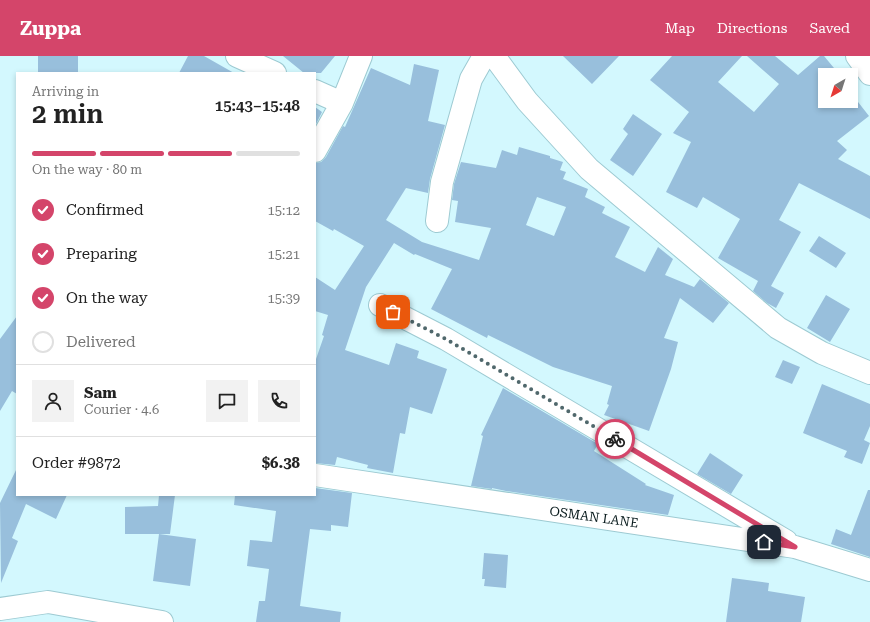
<!DOCTYPE html>
<html lang="en">
<head>
<meta charset="utf-8">
<style>
  body { margin:0; font-family:"Roboto Serif",serif; background:#f2f2f2; color:#222; height:100vh; display:flex; flex-direction:column; font-size:15px; white-space:nowrap }
  * { box-sizing:border-box; margin:0 }
  p { font-size:13px; color:#767676 }
  .icon { flex:none; width:22px; height:22px; fill:none; stroke:currentColor; stroke-width:2; stroke-linecap:round; stroke-linejoin:round }
  .map { position:relative; flex:1; overflow:hidden }
  .panel { position:absolute; left:16px; top:16px; width:300px; height:424px; display:flex; flex-direction:column; background:#fff; border-radius:0px; box-shadow:0 2px 6px #0003 }
  .panel>* { flex:none }
  .needle { width:26px; rotate:219deg }
  .buttons { position:absolute; left:818px; top:12px; display:grid; gap:8px }
  .buttons a { display:grid; place-items:center; width:40px; height:40px; border-radius:0px; background:#fff; box-shadow:0 2px 6px #0003; font-size:20px }
  .pin { position:absolute; display:grid; place-items:center; width:34px; height:34px; color:#fff; margin:-17px; border-radius:8px; box-shadow:0 2px 6px #0006 }
  .courier { position:absolute; display:grid; place-items:center; width:40px; height:40px; margin:-20px; border:3px solid #d4456a; border-radius:50%; background:#fff; color:#222; box-shadow:0 1px 5px #0007 }
  .head em { font-style:normal; font-weight:600 }
  .head div { display:flex; flex-direction:column-reverse }
  .head { display:flex; align-items:center; justify-content:space-between; height:68px; padding:0 16px }
  h1 { font-size:26px; font-weight:600; line-height:30px }
  .bar { display:grid; grid-template-columns:repeat(4,1fr); gap:6px 4px; align-content:center; height:48px; padding:0 16px }
  .bar i { height:5px; border-radius:3px; background:#e0e0e0 }
  .bar .current { background:#d4456a }
  .bar p { grid-column:span 4 }
  .line { display:flex; align-items:center; gap:10px; padding:0 16px; border-top:1px solid #e0e0e0 }
  .line div { flex:1 }
  .round { display:grid; place-items:center; flex:none; width:42px; height:42px; border-radius:0px; background:#f2f2f2 }
  ol { padding:0 16px; list-style:none }
  li { display:flex; align-items:center; gap:12px; height:44px }
  li p { margin-inline-start:auto }
  li .icon { padding:4px; border-radius:50%; background:#d4456a; color:#fff; stroke-width:4 }
  li:last-child { color:#767676 }
  li i { width:22px; height:22px; border:2px solid #e0e0e0; border-radius:50% }
  header { display:flex; align-items:center; gap:24px; box-sizing:border-box; height:56px; padding:0 20px; background:#d4456a; color:#fff }
  header strong { font-size:19px }
  nav { display:flex; gap:22px; margin-inline-start:auto; font-size:14px }
  .map>svg:first-child { display:block }
</style>
</head>
<body>
<header>
<strong>Zuppa</strong>
<nav><a>Map</a><a>Directions</a><a>Saved</a></nav>
</header>
<div class="map">
<svg width="870" height="566" viewBox="0 0 870 566">
  <rect width="100%" height="100%" fill="#d3f8fe"/>
  <path fill="#98bfdc" fill-rule="evenodd" d="M 38,0 L 78,0 L 78,17 L 38,17 Z
    M 188,0 L 204,0 L 234,17 L 179,17 Z
    M 283,0 L 335,0 L 321,17 L 304,17 Z
    M 563,0 L 619,0 L 592,28 Z
    M 672,0 L 742,0 L 718,26 L 754,56 L 779,28 L 747,0 L 775,0 L 798,19 L 820,0 L 824,0 L 834,12 L 833,14 L 837,19 L 825,19 L 825,45 L 851,45 L 851,37 L 869,60 L 837,85 L 847,94 L 838,103 L 870,120 L 870,163 L 799,127 L 779,164 L 801,176 L 771,230 L 784,237 L 776,252 L 767,247 L 753,235 L 758,225 L 718,202 L 740,163 L 703,141 L 697,152 L 666,136 L 691,86 L 673,77 L 689,56 L 650,24 Z
    M 414,8 L 439,14 L 428,65 L 445,69 L 430,123 L 428,137 L 406,132 L 386,164 L 422,186 L 479,204 L 491,172 L 455,166 L 458,145 L 452,144 L 454,128 L 461,106 L 496,112 L 502,94 L 517,99 L 519,91 L 550,100 L 550,102 L 563,106 L 560,114 L 566,116 L 563,123 L 588,133 L 585,141 L 605,151 L 602,157 L 630,171 L 615,201 L 645,216 L 658,191 L 673,203 L 665,219 L 694,231 L 700,223 L 729,247 L 713,267 L 680,242 L 664,282 L 678,286 L 671,313 L 649,375 L 604,359 L 609,349 L 607,348 L 612,330 L 553,311 L 488,279 L 487,282 L 431,253 L 452,213 L 415,198 L 414,199 L 394,187 L 366,231 L 345,294 L 389,309 L 396,287 L 419,295 L 417,302 L 447,313 L 432,358 L 410,351 L 405,378 L 400,377 L 393,417 L 367,412 L 368,409 L 337,401 L 335,409 L 315,407 L 315,306 L 324,280 L 322,279 L 328,259 L 315,255 L 315,221 L 335,234 L 364,190 L 334,173 L 333,175 L 315,165 L 315,107 L 321,106 L 326,101 L 343,70 L 345,71 L 371,12 L 410,29 ZM 537,141 L 566,151 L 554,180 L 526,169 Z
    M 315,51 L 322,56 L 315,70 Z
    M 633,58 L 662,78 L 633,120 L 610,104 L 628,78 L 623,73 Z
    M 819,180 L 846,197 L 836,212 L 809,195 Z
    M 826,239 L 850,253 L 830,286 L 807,272 Z
    M 17,260 L 17,338 L 12,335 L 0,355 L 0,283 Z
    M 783,304 L 800,311 L 792,328 L 775,321 Z
    M 822,328 L 870,348 L 870,370 L 864,384 L 870,387 L 862,408 L 844,401 L 847,395 L 803,377 Z
    M 503,332 L 598,388 L 594,395 L 646,428 L 645,429 L 674,439 L 668,459 L 506,435 L 492,432 L 492,433 L 471,430 L 483,380 L 481,379 Z
    M 710,397 L 743,419 L 731,438 L 697,418 Z
    M 17,412 L 17,439 L 67,439 L 56,463 L 26,448 L 12,482 L 18,485 L 1,527 L 0,447 Z
    M 315,432 L 352,437 L 348,471 L 331,469 L 331,475 L 310,473 L 300,550 L 341,556 L 340,566 L 256,566 L 259,545 L 265,545 L 269,513 L 247,510 L 250,484 L 272,486 L 276,455 L 234,449 L 235,439 L 315,439 Z
    M 868,434 L 870,434 L 870,501 L 831,488 L 836,473 L 851,479 Z
    M 159,439 L 175,439 L 170,478 L 125,478 L 125,451 L 158,450 Z
    M 159,478 L 196,483 L 190,530 L 153,525 Z
    M 484,497 L 508,499 L 506,532 L 484,530 L 485,523 L 482,523 Z
    M 732,522 L 769,527 L 768,535 L 805,541 L 801,566 L 726,566 Z"/>
  <g fill="none" stroke-linecap="round" stroke-linejoin="round">
    <g stroke="#9dcad2" stroke-width="24">
      <path id="minor" d="M 237,0 L 275,17
        M 494,0 L 527,45 L 589,113 L 778,272 L 822,297 L 870,317
        M 857,0 L 870,18
        M 315,35 L 342,47
        M 315,95 L 342,47 L 361,0
        M 437,165 L 442,126 L 471,23 L 484,0
        M 380,249 L 446,283 L 786,485
        M 315,419 L 795,491 L 870,514
        M 0,553 L 48,546 L 162,566"/>
    </g>
    <use href="#minor" stroke="#fff" stroke-width="22"/>
  </g>
  <g fill="none" stroke-linecap="round" stroke-linejoin="round">
    <path stroke="#50686c" stroke-width="4" stroke-dasharray="0 7.2" d="M 393,256 L 446,283 L 615,383"/>
    <path stroke="#d4456a" stroke-width="5" d="M 615,383 L 795,491 L 764,486"/>
  </g>
  <g text-anchor="middle" dominant-baseline="central" stroke-width="3" stroke-linejoin="round" paint-order="stroke">
    <g font-size="13" fill="#091b1d" stroke="#fff">
      <text transform="translate(594 461) rotate(8)">OSMAN LANE</text>
    </g>
  </g>
</svg>
<div class="buttons">
<a><svg class="needle" viewBox="-14 -14 28 28"><path d="M0-13l5 13h-10z" fill="#e53935"/><path d="M0 13l5-13h-10z" fill="#767676"/></svg></a>
</div>
<div class="pin" style="left:393px;top:256px;background:#ea580c"><svg class="icon" aria-label="bag" viewBox="0 0 24 24"><path d="M5 8h14l-1 12H6zM9 8a3 3 0 0 1 6 0"/></svg></div>
<div class="pin" style="left:764px;top:486px;background:#1f2937"><svg class="icon" aria-label="home" viewBox="0 0 24 24"><path d="M3 11l9-7 9 7M6 9v11h12V9"/></svg></div>
<div class="courier" style="left:615px;top:383px"><svg class="icon" aria-label="bike" viewBox="0 0 24 24"><circle cx="6" cy="16" r="4"/><circle cx="18" cy="16" r="4"/><path d="M6 16l4-8h5l3 8M10 8l3 8H6M13 5h3"/></svg></div>
<section class="panel">
<div class="head"><div><h1>2 min</h1><p>Arriving in</p></div><em>15:43–15:48</em></div>
<div class="bar"><i class="current"></i><i class="current"></i><i class="current"></i><i></i><p>On the way · 80 m</p></div>
<ol>
<li><svg class="icon" aria-label="check" viewBox="0 0 24 24"><path d="M5 12l5 5 9-10"/></svg>Confirmed<p>15:12</p></li>
<li><svg class="icon" aria-label="check" viewBox="0 0 24 24"><path d="M5 12l5 5 9-10"/></svg>Preparing<p>15:21</p></li>
<li><svg class="icon" aria-label="check" viewBox="0 0 24 24"><path d="M5 12l5 5 9-10"/></svg>On the way<p>15:39</p></li>
<li><i></i>Delivered</li>
</ol>
<div class="line" style="height:72px"><a class="round"><svg class="icon" aria-label="person" viewBox="0 0 24 24"><circle cx="12" cy="8" r="4"/><path d="M4 21q1-7 8-7t8 7"/></svg></a><div><b>Sam</b><p>Courier · 4.6</p></div><a class="round"><svg class="icon" aria-label="chat" viewBox="0 0 24 24"><path d="M4 5h16v11H9l-5 4z"/></svg></a><a class="round"><svg class="icon" aria-label="phone" viewBox="0 0 24 24"><path d="M5 4h4l2 5-3 2q2 4 5 5l2-3 5 2v4C11 20 4 13 5 4z"/></svg></a></div>
<div class="line" style="height:52px"><div>Order #9872</div><b>$6.38</b></div>
</section>
</div>
</body>
</html>
